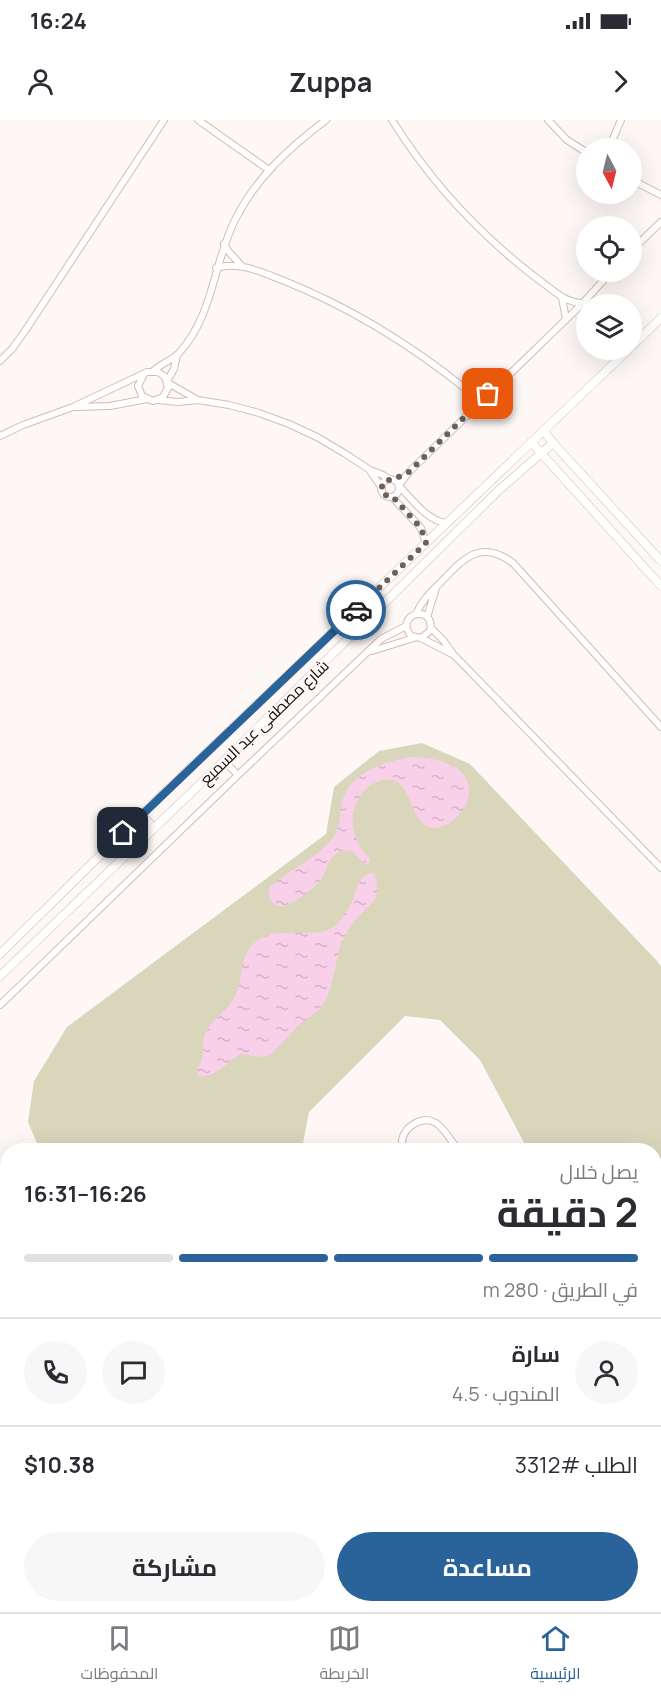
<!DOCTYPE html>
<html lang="ar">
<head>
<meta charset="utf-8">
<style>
  body { margin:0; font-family:Manrope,Cairo,sans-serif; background:#f7f7f7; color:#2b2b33; direction:rtl; height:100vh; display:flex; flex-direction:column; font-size:22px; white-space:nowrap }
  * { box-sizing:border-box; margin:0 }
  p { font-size:20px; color:#7c7c81 }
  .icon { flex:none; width:33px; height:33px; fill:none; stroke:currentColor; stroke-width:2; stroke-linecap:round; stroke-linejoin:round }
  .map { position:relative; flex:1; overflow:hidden; direction:ltr }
  .sheet { position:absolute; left:0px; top:1023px; width:662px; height:470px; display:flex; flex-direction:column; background:#fff; border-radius:24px 24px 0 0; box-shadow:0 6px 24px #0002; direction:rtl }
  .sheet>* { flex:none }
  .needle { width:39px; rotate:173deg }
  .buttons { position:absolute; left:576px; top:18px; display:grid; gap:12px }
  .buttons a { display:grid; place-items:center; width:66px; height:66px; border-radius:50%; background:#fff; box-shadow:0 6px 24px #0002; font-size:30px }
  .pin { position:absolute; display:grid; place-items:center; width:51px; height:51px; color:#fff; margin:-26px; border-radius:12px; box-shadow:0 3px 9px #0006 }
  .courier { position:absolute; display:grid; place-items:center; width:60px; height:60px; margin:-30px; border:4px solid #29639a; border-radius:50%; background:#fff; color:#222; box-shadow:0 2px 8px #0007 }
  .summary em { font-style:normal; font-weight:700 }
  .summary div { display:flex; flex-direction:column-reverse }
  .summary { display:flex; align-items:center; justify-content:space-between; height:102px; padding:0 24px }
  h1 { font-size:39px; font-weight:700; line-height:45px }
  .bar { display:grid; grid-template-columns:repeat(4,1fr); gap:9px 6px; align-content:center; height:72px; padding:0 24px }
  .bar i { height:8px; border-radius:4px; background:#e1e1e2 }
  .bar .selected { background:#29639a }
  .bar p { grid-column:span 4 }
  .line { display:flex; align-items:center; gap:15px; padding:0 24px; border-top:2px solid #e1e1e2 }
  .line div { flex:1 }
  .round { display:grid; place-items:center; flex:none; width:63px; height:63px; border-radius:32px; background:#f7f7f7 }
  .action { display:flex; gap:12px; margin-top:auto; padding:12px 24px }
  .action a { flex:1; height:69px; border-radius:36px; background:#29639a; color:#fff; font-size:24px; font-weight:700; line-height:69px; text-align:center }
  .action a+a { background:#f7f7f7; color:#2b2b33 }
  .status { display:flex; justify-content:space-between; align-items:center; height:42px; padding:0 30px; background:#fff; direction:ltr }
  .status svg { height:16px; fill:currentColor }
  header { display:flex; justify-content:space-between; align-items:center; height:78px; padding:0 24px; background:#fff; font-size:27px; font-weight:700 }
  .menu { display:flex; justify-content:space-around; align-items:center; height:84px; border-top:2px solid #e1e1e2; background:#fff; font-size:16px; color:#7c7c81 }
  .menu a { display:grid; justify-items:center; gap:3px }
  .menu .selected { color:#29639a }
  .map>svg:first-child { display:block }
</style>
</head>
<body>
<div class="status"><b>16:24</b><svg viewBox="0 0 49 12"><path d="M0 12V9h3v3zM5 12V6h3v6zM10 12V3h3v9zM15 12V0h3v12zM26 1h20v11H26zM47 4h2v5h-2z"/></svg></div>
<header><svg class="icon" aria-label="forward" viewBox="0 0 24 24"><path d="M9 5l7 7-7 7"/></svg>Zuppa<svg class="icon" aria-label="person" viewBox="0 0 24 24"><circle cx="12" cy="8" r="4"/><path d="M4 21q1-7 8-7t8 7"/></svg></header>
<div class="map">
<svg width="661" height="1492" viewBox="0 0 661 1492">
  <defs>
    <pattern id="water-ripples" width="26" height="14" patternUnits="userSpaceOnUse" patternTransform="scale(1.5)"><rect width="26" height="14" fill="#f9d0e9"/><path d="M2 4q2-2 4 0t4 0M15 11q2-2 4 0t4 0" fill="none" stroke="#d5b2c7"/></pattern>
  </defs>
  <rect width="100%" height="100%" fill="#fdf7f5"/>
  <path fill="#d9d6bc" d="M 422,623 L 470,644 L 657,841 L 661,847 L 661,1187 L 654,1180 L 654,1030 L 528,1030 L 480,940 L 440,900 L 405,896 L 309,992 L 303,1023 L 313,1030 L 40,1030 L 28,1002 L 34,961 L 67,907 L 326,714 L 334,667 L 379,631 Z"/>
  <path fill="url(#water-ripples)" d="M 412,637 C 426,637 444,640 456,648 C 481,664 466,697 443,706 C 409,719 416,663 391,660 C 367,657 349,686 353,707 C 355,720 361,730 370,739 L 369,744 L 365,744 L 352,731 L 343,730 C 323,739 330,750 319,762 C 312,770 289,788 279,786 C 273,785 271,781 269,777 L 270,767 C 289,750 316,739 333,718 C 340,709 340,694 342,683 C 348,653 385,641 412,637 Z
    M 371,753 L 374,754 C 378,762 378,772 375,780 L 355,800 L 341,822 L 331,866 L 327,878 L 319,890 L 300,904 L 270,935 L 261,937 L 241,934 C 227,941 217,958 198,956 C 196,950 200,946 202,939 C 204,930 202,920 206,912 C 212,899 228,891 235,876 C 246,855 236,830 264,817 C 284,807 321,820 336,805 C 341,800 346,792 350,786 C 357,775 355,756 371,753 Z"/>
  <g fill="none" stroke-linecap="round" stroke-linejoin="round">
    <g stroke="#d6bbb2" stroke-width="8">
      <path id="minor" d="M 198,0 L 269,50
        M 392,0 C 430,61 481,116 539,160 C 553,170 565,183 583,183
        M 548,0 L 567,20 L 586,32
        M 609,28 L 621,0
        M 632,60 L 661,75
        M 224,124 L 229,132 L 241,145
        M 632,130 L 661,102
        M 216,148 C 239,141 261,152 282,160 C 350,187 410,224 467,270 L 474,273 L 488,275
        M 562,178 L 566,199
        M 0,241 L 12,229 L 25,211 L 164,0
        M 153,251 C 161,244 172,240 179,233 C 214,195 213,142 236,98 C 256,58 290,27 326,0
        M 167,261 L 174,249 L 177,235
        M 168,263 L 198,280 L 229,285 L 259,293 L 289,304 L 317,317 L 344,333 L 370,350 L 383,355 L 389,359
        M 467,270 L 472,290
        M 158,280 L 178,282 L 198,280
        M 76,287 L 110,286 L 147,279
        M 0,316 L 23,305 L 73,287 L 147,252 L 158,252 L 165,257 L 168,268 L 163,277 L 153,281 L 142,276 L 138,266 L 143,256
        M 370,351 L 382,368
        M381 368a9 9 0 1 1 18 0a9 9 0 1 1-18 0Z
        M 399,365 L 409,352 L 583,183 L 611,152
        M 399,366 C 413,380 426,400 446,403
        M 392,377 L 421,408 L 426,423
        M 416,494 C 422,480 431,472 442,461 C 464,438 481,419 513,443 L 661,607
        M 427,497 L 436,468
        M 431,508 L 443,520 L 453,534 L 661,748
        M 421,518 L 430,511 C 436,483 393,493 411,516 L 421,518 L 452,534
        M 372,531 L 414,518
        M 224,641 L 238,655
        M 0,885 L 238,655 L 381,519 L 406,506
        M 404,1030 C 404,1028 402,1024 402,1021 C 404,1006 423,995 436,1003 C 445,1009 452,1022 458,1030
        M 0,1084 L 8,1092
        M 654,1275 L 661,1282
        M 654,1292 L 661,1299
        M 654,1401 L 661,1393
        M 654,1418 L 661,1410
        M 307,1485 L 313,1492
        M 408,1485 L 415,1492
        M 33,1492 L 41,1485
        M 566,1492 L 574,1485
        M 586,1492 L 591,1485"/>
    </g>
    <g stroke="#d6bbb2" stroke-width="9">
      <path id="tertiary" d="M 632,226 L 661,198
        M 543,310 L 553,323 L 661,441
        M 531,322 L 661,466
        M 138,698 C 147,698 152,703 150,712
        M 0,834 L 138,698 L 628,230
        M 0,856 L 224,641 L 498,371 L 553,323"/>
    </g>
    <g stroke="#815b2d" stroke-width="12">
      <path id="primary" d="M 0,1114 L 8,1122
        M 0,1128 L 8,1136
        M 349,1485 L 356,1492
        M 361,1485 L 368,1492"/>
    </g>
    <use href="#minor" stroke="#fff" stroke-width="6"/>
    <use href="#tertiary" stroke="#fff" stroke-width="8"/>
    <use href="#primary" stroke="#d4b58b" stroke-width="10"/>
  </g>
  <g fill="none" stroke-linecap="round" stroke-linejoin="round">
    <path stroke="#69615e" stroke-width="6" stroke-dasharray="0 10.8" d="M 356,490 L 426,423 L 421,408 L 392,376 L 385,375 L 382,372 L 382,365 L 386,360 L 392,360 L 409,352 L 488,274"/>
    <path stroke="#29639a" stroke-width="8" d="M 123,713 L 356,490"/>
  </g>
  <g text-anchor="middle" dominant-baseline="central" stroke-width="4.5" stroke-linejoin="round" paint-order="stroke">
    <g font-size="16" fill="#1a100d" stroke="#fdf7f5">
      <text transform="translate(264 602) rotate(-44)">شارع مصطفى عبد السميع</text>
    </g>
  </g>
</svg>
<div class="buttons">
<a><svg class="needle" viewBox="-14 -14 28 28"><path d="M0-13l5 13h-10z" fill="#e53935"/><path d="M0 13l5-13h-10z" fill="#7c7c81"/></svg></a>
<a><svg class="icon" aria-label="locate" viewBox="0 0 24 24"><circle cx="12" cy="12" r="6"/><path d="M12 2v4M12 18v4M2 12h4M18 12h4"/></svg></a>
<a><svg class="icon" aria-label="layers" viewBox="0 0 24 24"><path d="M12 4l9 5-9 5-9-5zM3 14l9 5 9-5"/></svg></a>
</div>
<div class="pin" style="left:488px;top:274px;background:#ea580c"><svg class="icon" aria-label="bag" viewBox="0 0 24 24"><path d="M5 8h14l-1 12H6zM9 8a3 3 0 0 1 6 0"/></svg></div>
<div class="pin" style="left:123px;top:713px;background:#1f2937"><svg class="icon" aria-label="home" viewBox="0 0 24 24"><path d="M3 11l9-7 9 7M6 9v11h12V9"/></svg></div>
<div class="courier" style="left:356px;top:490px"><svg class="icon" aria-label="car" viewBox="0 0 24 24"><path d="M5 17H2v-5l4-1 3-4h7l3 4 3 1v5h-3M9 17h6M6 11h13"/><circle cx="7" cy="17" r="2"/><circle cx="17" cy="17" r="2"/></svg></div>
<section class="sheet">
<div class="summary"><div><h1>2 دقيقة</h1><p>يصل خلال</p></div><em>16:26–16:31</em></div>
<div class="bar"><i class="selected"></i><i class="selected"></i><i class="selected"></i><i></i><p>في الطريق · 280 m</p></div>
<div class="line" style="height:108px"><a class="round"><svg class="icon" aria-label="person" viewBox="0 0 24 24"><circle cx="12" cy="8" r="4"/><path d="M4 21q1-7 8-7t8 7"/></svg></a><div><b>سارة</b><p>المندوب · 4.5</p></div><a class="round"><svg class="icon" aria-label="chat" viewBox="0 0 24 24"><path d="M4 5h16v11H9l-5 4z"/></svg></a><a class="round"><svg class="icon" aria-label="phone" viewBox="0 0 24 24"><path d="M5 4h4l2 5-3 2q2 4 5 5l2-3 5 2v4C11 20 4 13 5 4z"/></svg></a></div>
<div class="line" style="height:78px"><div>الطلب #3312</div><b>$10.38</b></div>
<div class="action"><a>مساعدة</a><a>مشاركة</a></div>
</section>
</div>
<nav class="menu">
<a class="selected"><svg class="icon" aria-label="home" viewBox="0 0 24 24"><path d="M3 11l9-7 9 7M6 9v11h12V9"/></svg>الرئيسية</a>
<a><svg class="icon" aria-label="map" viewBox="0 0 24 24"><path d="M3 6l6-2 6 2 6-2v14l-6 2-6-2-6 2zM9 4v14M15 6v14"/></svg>الخريطة</a>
<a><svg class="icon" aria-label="saved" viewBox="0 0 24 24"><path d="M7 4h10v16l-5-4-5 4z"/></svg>المحفوظات</a>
</nav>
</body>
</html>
